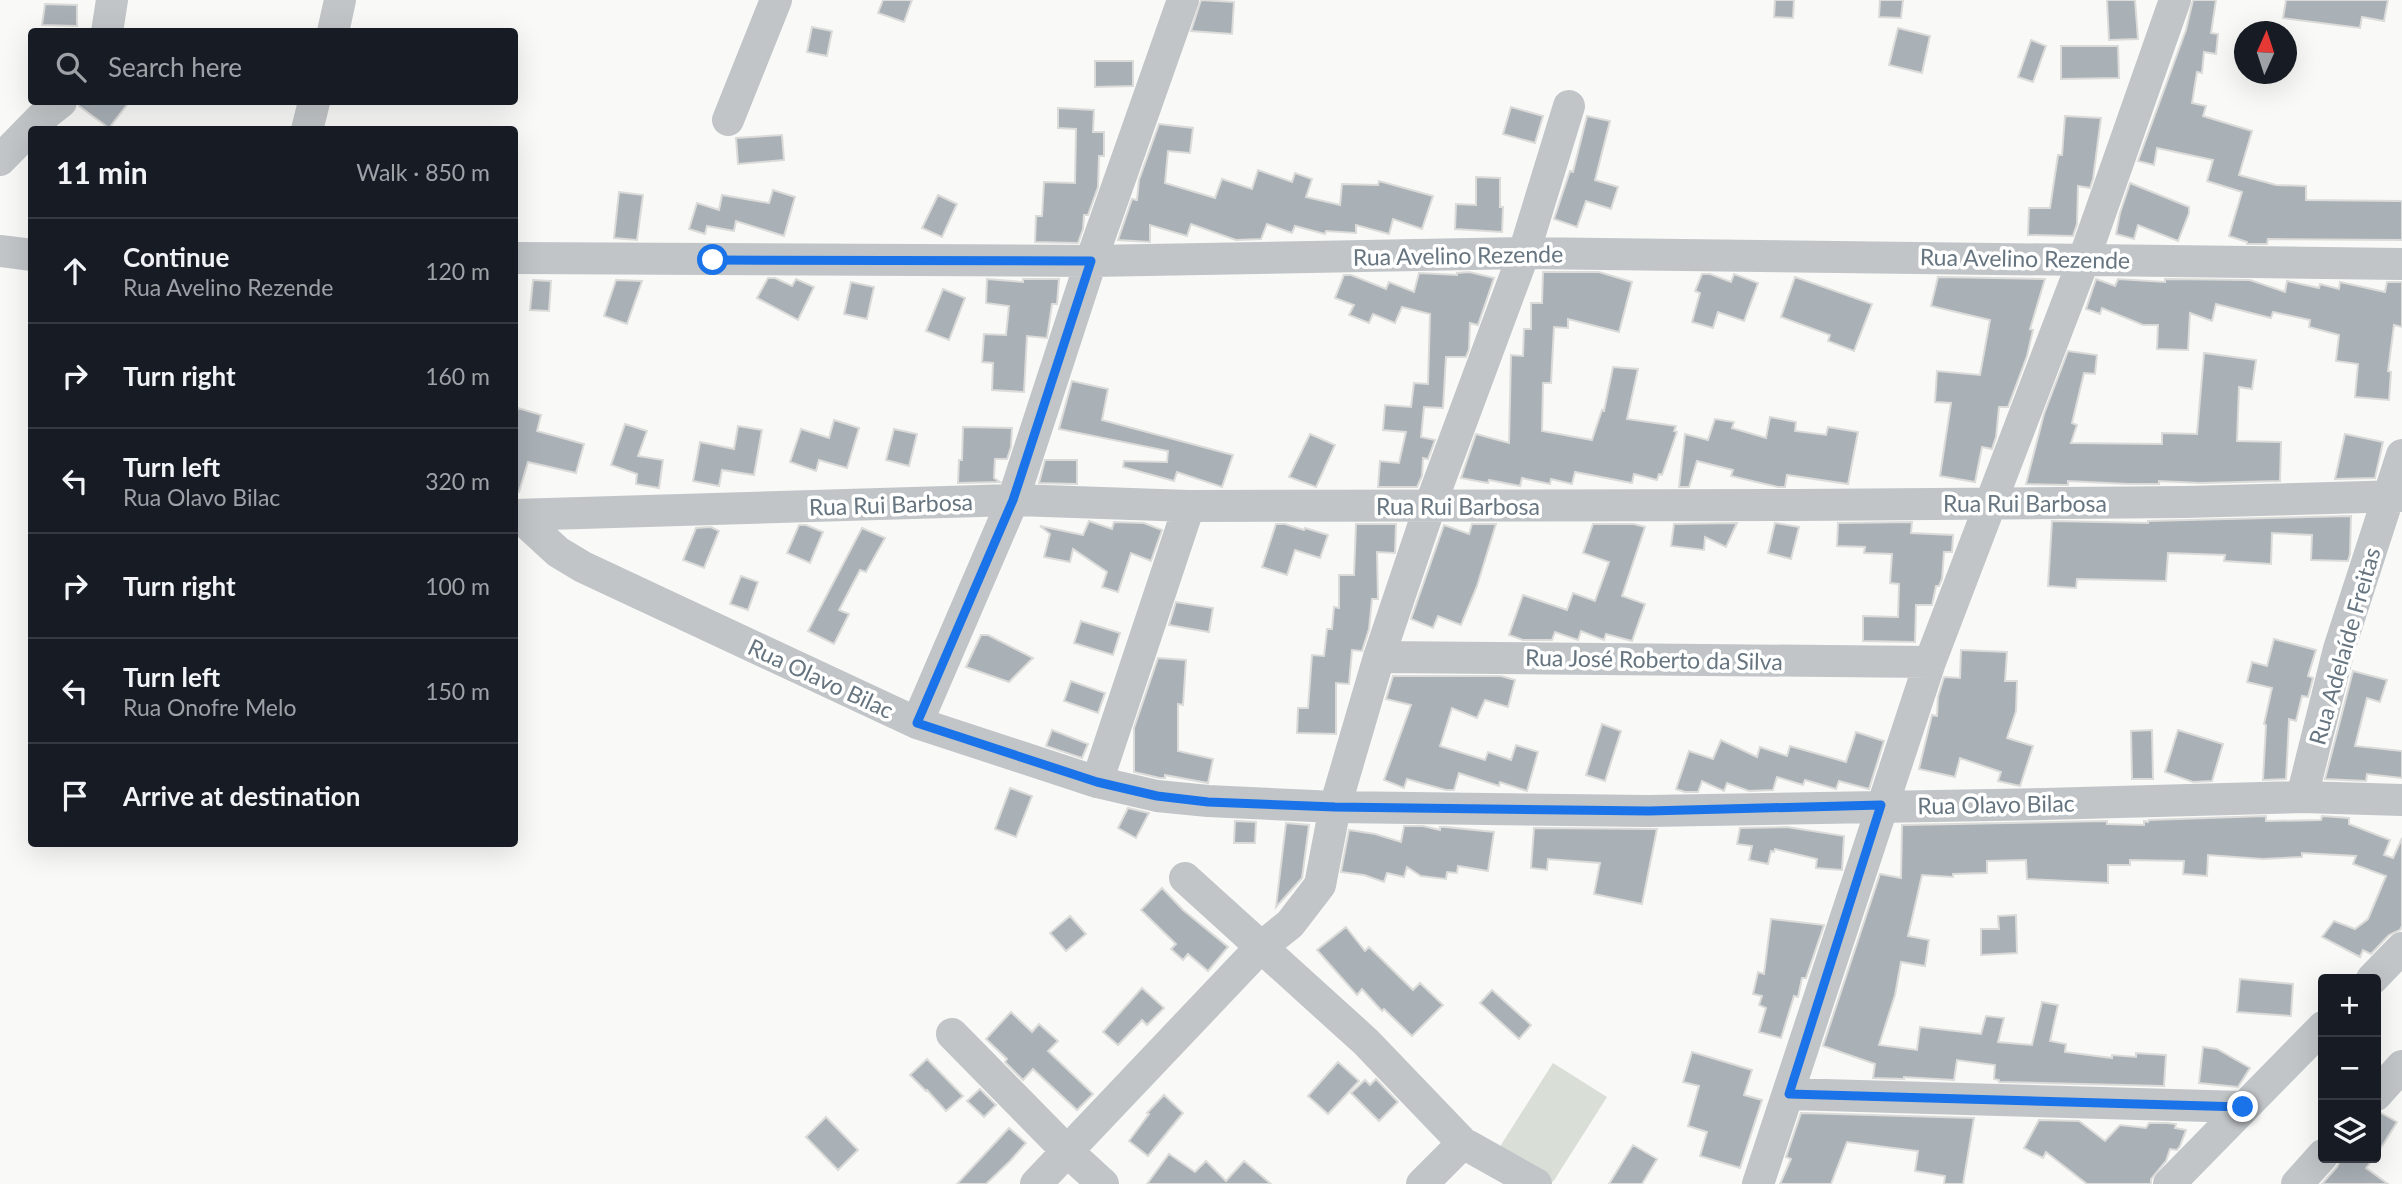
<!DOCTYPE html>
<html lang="en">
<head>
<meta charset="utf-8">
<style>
  :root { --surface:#171b24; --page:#242831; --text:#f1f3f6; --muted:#9ea1a6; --line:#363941 }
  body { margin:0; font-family:Lato,sans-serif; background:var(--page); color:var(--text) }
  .controls { position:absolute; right:21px; bottom:21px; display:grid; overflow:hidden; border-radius:7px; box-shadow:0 7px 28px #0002 }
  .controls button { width:63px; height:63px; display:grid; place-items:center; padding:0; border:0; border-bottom:2px solid var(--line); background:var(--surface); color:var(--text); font:35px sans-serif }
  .compass { position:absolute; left:2234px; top:21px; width:63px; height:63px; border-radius:50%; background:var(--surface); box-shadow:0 7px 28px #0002; rotate:3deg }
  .stop { position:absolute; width:21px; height:21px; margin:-16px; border:5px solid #1a73e8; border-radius:50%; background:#fff }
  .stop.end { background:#1a73e8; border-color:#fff; box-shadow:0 2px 7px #0008 }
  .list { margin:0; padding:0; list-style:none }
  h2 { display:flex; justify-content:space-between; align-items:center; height:91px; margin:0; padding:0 28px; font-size:30px }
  h2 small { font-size:23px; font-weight:400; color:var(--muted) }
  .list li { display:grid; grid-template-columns:46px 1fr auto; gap:21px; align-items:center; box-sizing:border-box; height:105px; padding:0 28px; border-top:2px solid var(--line) }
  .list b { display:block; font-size:26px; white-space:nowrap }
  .list p { margin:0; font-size:23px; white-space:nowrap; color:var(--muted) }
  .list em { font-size:23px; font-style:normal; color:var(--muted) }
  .icon { flex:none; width:38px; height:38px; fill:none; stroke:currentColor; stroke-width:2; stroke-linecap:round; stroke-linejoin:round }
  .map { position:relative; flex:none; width:2402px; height:1184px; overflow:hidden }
  .search { position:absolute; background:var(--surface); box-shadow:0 7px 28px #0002; left:28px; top:28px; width:490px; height:77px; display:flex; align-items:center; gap:18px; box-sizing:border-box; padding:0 24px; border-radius:7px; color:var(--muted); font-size:26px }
  .panel { position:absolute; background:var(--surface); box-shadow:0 7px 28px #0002; left:28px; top:126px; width:490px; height:721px; border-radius:7px }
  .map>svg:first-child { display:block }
</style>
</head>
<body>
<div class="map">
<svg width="2402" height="1184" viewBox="0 0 2402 1184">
  <rect width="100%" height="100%" fill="#f9f9f7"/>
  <!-- green -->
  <path fill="#d9ded7" d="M1553,1063L1607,1097L1553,1182L1499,1148Z"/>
  <!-- building -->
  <path fill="#a9b0b6" stroke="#dbdbd9" stroke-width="2" d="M883,0H912L904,22L878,13Z
    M1201,0L1234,2L1232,34L1191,31Z
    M1775,0H1794L1793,18L1774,17Z
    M1880,0H1903L1901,18L1879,17Z
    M2107,0H2135L2138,39L2109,40Z
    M2193,0H2216L2211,33L2218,34L2216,54L2204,52L2202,73L2197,72L2192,103L2206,106L2203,116L2252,131L2239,175L2276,185L2306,186V200L2402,201V240L2268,239L2267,244H2247V242L2229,236L2242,192L2207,181L2213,160L2157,148L2154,165L2138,161L2186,30Z
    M2286,0H2388L2384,21L2362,17L2360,28L2283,18Z
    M45,4L77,5V26L42,25Z
    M812,27L832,31L827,56L807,52Z
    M1898,28L1930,36L1922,73L1889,65Z
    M2031,40L2046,46L2033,82L2018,77Z
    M2061,46H2118L2119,78L2061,79Z
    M1095,61H1133V86L1095,87Z
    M79,102H129L109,128L79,106Z
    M1511,107L1543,116L1535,143L1503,134Z
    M1058,108L1094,110L1093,132H1104V156H1099L1098,187L1088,215H1084L1083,229L1078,243L1035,242L1036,216H1042L1044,182L1075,183L1076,129L1058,128Z
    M1587,116L1610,121L1595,180L1618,187L1611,209L1586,201L1577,227L1554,219L1570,171L1573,172Z
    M2065,116L2101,118L2093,179L2090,188L2078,186L2077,224L2073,236L2028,235L2029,208H2050L2058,155H2062Z
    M1159,124L1193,128L1190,153L1168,151L1165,183L1215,198L1222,179L1252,189L1258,170L1292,182L1295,173L1312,179L1306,197L1340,205L1342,184L1378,185L1379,181L1433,196L1422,229L1393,219L1389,234L1356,225V233L1326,231L1325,234L1295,226L1292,233L1267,224L1261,239L1236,240L1191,224L1187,236L1150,225V242L1118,240L1132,199L1137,200L1139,180Z
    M782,135L784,160L738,164L736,138Z
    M1476,177L1500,178V207H1503L1502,232L1455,229L1456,204L1476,205Z
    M2130,183L2189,207V213L2178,241L2138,225L2134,239L2116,234L2120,213Z
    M773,190L795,197L784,236L736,221L734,231L707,226L705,234L689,229L697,203L719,210L722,195L769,203Z
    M619,192L643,195L637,240L614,238Z
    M938,195L957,204L942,237L922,228Z
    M1469,272L1494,278L1478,325L1470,323L1469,349L1466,357H1446L1443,408L1424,407L1421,437L1435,440L1428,459L1423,458L1422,476L1417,487H1378L1380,461L1399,463L1406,432L1383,430L1385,405L1411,407L1414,383L1428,384L1430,314L1402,307L1395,323L1373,314L1369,323L1349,315L1354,305L1335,298L1344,275H1351L1386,289L1389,282L1414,292L1419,273L1457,275V273Z
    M1543,272H1599L1632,282L1619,332L1568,319V328L1554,327L1551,383H1543L1542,431L1592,440L1602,410L1604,411L1613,367L1638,369L1627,419L1676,426L1674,431L1677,432L1662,475L1659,474L1657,480L1634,474L1632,483L1575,472L1572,484L1551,479L1550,484L1522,478L1520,486L1489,480L1488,483L1461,478L1476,434L1509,443L1511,355L1523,356L1524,329H1531V303H1542Z
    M1702,274H1710L1731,282L1734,274L1758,283L1744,321L1718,312L1713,328L1692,322L1700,293L1695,291Z
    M1795,277L1872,304L1854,351L1828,341L1830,335L1781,317Z
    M1938,277L2045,279L2030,329L2033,330L2027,356L2008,407H1999L1996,437L1992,449L1982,447L1975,482L1940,476L1951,403L1935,402L1937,371L1980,375L1990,320L1931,306Z
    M768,278H775L792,286L796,279L814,287L798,320L757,298Z
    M987,279L1023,282V279H1059L1057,304H1052L1047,338L1027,336L1024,392L992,390L993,363L982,362L984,334L1006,335L1009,306L986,303Z
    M2096,279L2115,286L2118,279L2165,282V279L2250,280L2285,292L2287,281L2319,288L2320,284L2339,289L2340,282L2385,292L2387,282H2402V327L2394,325L2388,371L2391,372L2389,400L2355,397L2358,364L2336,361L2339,335L2309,327L2310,320L2273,312L2271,318L2216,304L2212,321L2190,313L2188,350L2157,349L2158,325H2143L2102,308L2100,314L2086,309Z
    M533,280L551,281L549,311L530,310Z
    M616,280L642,281L627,324L604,316Z
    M851,282L874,287L867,319L844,314Z
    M943,289L965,298L949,340L926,331Z
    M2068,351L2097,355L2095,374L2084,373L2072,423L2077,425L2071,443L2162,444V433L2197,434L2204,353L2256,360L2252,389L2239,387L2237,441L2281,442L2280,481L2200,483L2159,481V484H2129L2068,481V485L2026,484L2044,414Z
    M1072,381L1108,389L1102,420L1233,455L1222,487L1177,472L1174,481L1123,467L1124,461L1167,462L1168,451L1059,429Z
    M518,408L541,415L537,431L584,444L576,473L528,462L519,492L514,491V422Z
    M1770,417L1796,422L1795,431L1826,435L1828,427L1858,432L1848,484L1787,475L1785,487H1778L1731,476L1733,470L1697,461L1689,487H1679L1685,434L1708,440L1715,419L1734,422L1732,428L1766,438Z
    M834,420L859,428L847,468L819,460L816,471L790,462L801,429L829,438Z
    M625,424L647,431L638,456L663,460L659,488L636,484L637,474L611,465Z
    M738,426L762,430L754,475L722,470L719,486L693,481L700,442L734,449Z
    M963,427L1012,428L1011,447L1007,459H995L994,478L1000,482L958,483L959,460H962Z
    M894,429L917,434L909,466L886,460Z
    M1310,434L1335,445L1316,487L1289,477Z
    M2345,434L2383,442L2375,478L2335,479Z
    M1045,460H1077V484L1039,483Z
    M2351,516L2350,554L2348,561L2311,560L2312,535L2272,533L2271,564L2224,561L2225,555L2168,553L2166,581L2077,579L2076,588L2048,586L2052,521L2148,523V521Z
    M1089,521L1112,529L1114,522L1144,523L1162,530L1151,561L1131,553L1118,592L1102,587L1107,572L1073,549L1070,562L1044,557L1050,534L1040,526L1083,535Z
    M1912,522L1911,533L1953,535L1952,552H1944L1942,579L1939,586H1936L1932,605H1916L1915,642L1863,641V616L1898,617L1899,584L1890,583L1892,554L1864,553L1865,547L1837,546L1838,523Z
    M1737,523L1726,547L1705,537L1704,550L1671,546L1674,524Z
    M1775,523L1799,527L1791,559L1768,553Z
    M1276,524H1285L1304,530L1305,528L1328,535L1320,558L1295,550L1287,575L1262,567Z
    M1356,524H1396L1395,553L1377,552L1378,599H1372L1369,629L1362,651L1352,650L1349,684L1336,683V734L1297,733L1298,708H1308L1312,655L1324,656L1327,629H1332L1334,607L1339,608V575H1354Z
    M1472,524H1496L1477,586L1461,625L1438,616L1433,628L1411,619L1444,525L1469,534Z
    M1593,524H1634L1645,527L1622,596L1645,604L1632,641L1606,634L1604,640L1581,631L1578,640L1555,632L1552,640H1523L1509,635L1523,595L1567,610L1573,593L1595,601L1609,562L1583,553Z
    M799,525H806L823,532L810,563L787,553Z
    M711,527L719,531L704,568L683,560L696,528Z
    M862,528L885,538L866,572L860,570L839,610L849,614L834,644L808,631Z
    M741,576L758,582L748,610L730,604Z
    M1176,602L1213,608L1209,632L1169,625Z
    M1081,621L1120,633L1113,655L1074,643Z
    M981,635H988L1033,658L1009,682L966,667Z
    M2274,639L2316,650L2308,676L2313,678L2308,697L2302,696L2296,721L2289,719L2286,779L2263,780L2266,725L2264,724L2272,688L2247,682L2252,662L2267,666Z
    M1961,650L2007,652L2005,681H2017L2016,711L2007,738L2033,746L2020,786L1998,781L2001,772L1960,758L1955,777L1919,769L1932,715L1937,716L1938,697L1944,677L1960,678Z
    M1158,658L1186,660L1183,705L1178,704V751L1213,759L1208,783L1165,775V778H1160L1134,772V728Z
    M2353,671L2387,680L2380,702L2367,698L2355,746L2402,751V778L2367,774L2366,781L2325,779Z
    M1393,676H1501L1515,680L1508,707L1485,700L1477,718L1452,708L1440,746L1485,760L1488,752L1511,760L1516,745L1538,752L1527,791L1500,782L1499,786L1459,773L1454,790H1446L1407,779L1404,788L1384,780L1411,705L1386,699Z
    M1071,681L1105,693L1098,713L1064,701Z
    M1602,724L1621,731L1605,781L1586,775Z
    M1052,730L1088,744L1082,758L1046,746Z
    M2152,730L2153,779H2132L2131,731Z
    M2178,730L2223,744L2212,781L2193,782L2165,772Z
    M1856,732L1884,741L1869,789L1839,781L1836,789L1805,780L1803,785L1777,777L1773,790L1749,791L1727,783L1724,791L1702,781L1698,792H1685L1676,789L1689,751L1713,759L1721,740L1757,757L1760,747L1787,756L1790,746L1846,762Z
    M1010,788L1032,796L1016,837L995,829Z
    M1128,808L1149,813L1136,838L1118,828Z
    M2266,816V821L2321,820L2322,816L2349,818V824L2390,840L2384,855L2393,858L2402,838V926L2400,930L2389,935L2371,954L2363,950L2360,957L2322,937L2334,921L2355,929L2368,919L2386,876L2353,864L2356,856L2302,853V857L2263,859L2208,855L2207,876L2183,874L2184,861L2130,860V865H2108V883L2027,879L2026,860L1987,861V873L1953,874V877L1922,875L1908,936L1929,940L1925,966L1901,962L1895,995L1879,1045L1917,1050L1920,1027L1981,1034L1986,1016L2004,1018L1998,1042L2032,1045L2042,1002L2058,1005L2050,1041L2066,1044L2065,1052L2112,1058V1055L2136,1057V1053L2166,1055L2164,1086L1999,1082V1080L1994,1079L1995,1065L1957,1060L1954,1080L1904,1077V1079L1873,1078L1875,1064L1823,1046L1880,874L1901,878L1902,825L2107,821V824L2144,825V821L2148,822L2149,820Z
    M1235,821L1256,822L1255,843H1234Z
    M1286,823L1309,825L1302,878L1276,907Z
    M1404,826H1423L1440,830V827H1445L1494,832L1488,871L1458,866L1457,873L1447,872L1446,879L1421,876L1407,867L1404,877L1387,873L1384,882L1364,875L1341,872L1349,830L1375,834L1401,842Z
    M1787,827L1844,836L1842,870L1816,868L1817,859L1775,849L1774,852L1771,851L1768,864L1749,860L1752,846L1737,844L1740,828Z
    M1534,828L1657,829L1642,904L1594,894L1600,863L1548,859L1547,870L1531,868Z
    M1162,888L1183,910L1228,947L1208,971L1188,954L1183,960L1171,949L1176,944L1141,910Z
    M2016,915L2017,953L1981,955V929H1999L1998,916Z
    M1070,916L1086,934L1066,951L1050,933Z
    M1771,919L1824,925L1806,978H1802L1798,997L1794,996L1781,1038L1759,1032L1766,1008L1759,1005L1762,996L1753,994L1758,972L1764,974Z
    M1346,927L1365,951L1369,947L1413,990L1420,983L1443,1005L1412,1036L1384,1009L1382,1011L1362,989L1357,995L1317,950Z
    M2240,979L2293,984L2291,1016L2237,1012Z
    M1142,988L1164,1008L1147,1025L1142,1020L1118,1045L1103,1032Z
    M1492,990L1531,1025L1519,1039L1480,1003Z
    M1011,1012L1032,1032L1039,1024L1058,1041L1048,1051L1093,1094L1077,1110L1033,1069L1023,1080L1005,1062L1007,1059L986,1039Z
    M2203,1047L2217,1049L2250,1068L2238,1087L2199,1083Z
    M1692,1052L1752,1070L1744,1095L1762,1100L1740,1168L1700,1156L1707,1132L1688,1126L1699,1086L1683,1082Z
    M927,1059L963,1096L946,1111L927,1090L926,1091L910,1075Z
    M1338,1062L1359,1081L1328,1114L1308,1096Z
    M1376,1079L1398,1102L1379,1121L1351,1093L1365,1080L1370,1085Z
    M980,1089L996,1105L984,1117L967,1101Z
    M1164,1095L1183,1113L1148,1156L1129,1141L1149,1114L1147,1113Z
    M1801,1113L1974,1118L1963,1184H1944L1945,1176L1915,1171L1918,1151L1847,1142L1831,1184H1780L1791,1159L1786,1157Z
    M2376,1113H2381L2397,1122L2376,1156Z
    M826,1117L858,1150L838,1170L806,1137Z
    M2039,1120L2079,1121L2105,1141L2120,1125L2146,1128L2149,1123H2167L2176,1124L2175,1128L2186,1130L2180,1146L2177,1150L2170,1149L2166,1161L2151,1179V1184H2087L2046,1152L2043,1158L2024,1148Z
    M1009,1128L1026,1143L1010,1161L986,1184H957Z
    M1633,1145L1657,1159L1642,1184H1609Z
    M1169,1154L1195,1172L1206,1161L1226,1181L1244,1161L1271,1184H1147Z
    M2341,1158H2374L2366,1168L2388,1184H2322L2337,1167Z"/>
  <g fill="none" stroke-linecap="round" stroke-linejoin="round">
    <!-- minor -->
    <path stroke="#c1c5c8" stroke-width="32" d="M107,32L112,0
      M333,32L340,0
      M728,120L776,0
      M307,130L314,102
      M0,160L42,117L61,102
      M0,251L32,255
      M514,258L1091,261L1524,253L2402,264
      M514,515L1013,500L1189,506L1797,505L2185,502L2402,496
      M520,517L558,552L583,567L917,723L1097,782L1157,796L1208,801L1335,807L1649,811L2044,804L2302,797L2402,800
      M1379,657L1930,662
      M917,723L1013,500L1091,261L1183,0
      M1097,782L1189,506
      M2302,797L2339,649L2402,455
      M1185,878L1366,1042L1463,1143L1536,1184
      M2372,979L2402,948
      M952,1034L1067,1151L1103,1184
      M1789,1094L2243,1107
      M2376,1095L2402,1066
      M1036,1184L1260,948L1290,924L1320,885L1335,807L1379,657L1430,506L1524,253L1569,106
      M1422,1184L1463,1143
      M1758,1184L1930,662L2084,259L2175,0
      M2169,1184L2323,1027
      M2297,1184L2323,1155"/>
  </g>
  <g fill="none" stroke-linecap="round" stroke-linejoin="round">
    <!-- route -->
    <path stroke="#1a73e8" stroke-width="9" d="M713,260L1091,261L1013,500L917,723L1097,782L1157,796L1208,802L1335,807L1649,811L1881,805L1789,1094L2243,1107"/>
  </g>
  <g text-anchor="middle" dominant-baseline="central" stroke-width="7" stroke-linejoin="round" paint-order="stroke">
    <!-- street labels -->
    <g font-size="23" fill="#667580" stroke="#fff">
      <text transform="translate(1458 255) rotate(-1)">Rua Avelino Rezende</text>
      <text transform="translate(2025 258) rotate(1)">Rua Avelino Rezende</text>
      <text x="2025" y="503">Rua Rui Barbosa</text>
      <text transform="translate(891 504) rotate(-2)">Rua Rui Barbosa</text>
      <text x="1458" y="506">Rua Rui Barbosa</text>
      <text transform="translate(2344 646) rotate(-74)">Rua Adelaíde Freitas</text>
      <text transform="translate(1654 659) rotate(1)">Rua José Roberto da Silva</text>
      <text transform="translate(821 678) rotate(25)">Rua Olavo Bilac</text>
      <text transform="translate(1996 804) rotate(-1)">Rua Olavo Bilac</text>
    </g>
  </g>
</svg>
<div class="controls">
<button>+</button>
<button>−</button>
<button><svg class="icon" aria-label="layers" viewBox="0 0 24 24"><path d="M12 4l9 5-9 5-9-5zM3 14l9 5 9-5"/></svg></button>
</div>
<svg class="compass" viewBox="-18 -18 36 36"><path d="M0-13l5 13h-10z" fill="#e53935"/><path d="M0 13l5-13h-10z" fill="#9ea1a6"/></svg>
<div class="stop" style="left:713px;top:260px"></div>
<div class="stop end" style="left:2243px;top:1107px"></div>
<div class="search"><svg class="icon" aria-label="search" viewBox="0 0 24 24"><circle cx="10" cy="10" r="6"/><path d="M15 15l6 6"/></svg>Search here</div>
<section class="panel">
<h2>11 min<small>Walk · 850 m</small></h2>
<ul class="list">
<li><svg class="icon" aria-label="ahead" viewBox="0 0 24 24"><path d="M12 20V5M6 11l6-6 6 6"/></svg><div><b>Continue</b><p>Rua Avelino Rezende</p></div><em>120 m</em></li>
<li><svg class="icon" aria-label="right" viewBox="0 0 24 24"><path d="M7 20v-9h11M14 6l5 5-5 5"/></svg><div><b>Turn right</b></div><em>160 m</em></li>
<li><svg class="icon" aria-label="left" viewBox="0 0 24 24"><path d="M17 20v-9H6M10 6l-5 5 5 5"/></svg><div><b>Turn left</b><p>Rua Olavo Bilac</p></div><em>320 m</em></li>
<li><svg class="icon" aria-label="right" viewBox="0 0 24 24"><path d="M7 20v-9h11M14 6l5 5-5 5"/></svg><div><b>Turn right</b></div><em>100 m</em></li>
<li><svg class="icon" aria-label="left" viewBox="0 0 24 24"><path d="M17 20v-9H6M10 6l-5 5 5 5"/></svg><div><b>Turn left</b><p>Rua Onofre Melo</p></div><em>150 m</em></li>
<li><svg class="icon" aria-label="arrive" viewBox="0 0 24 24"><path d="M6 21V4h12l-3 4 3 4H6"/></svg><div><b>Arrive at destination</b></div></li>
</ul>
</section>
</div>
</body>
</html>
